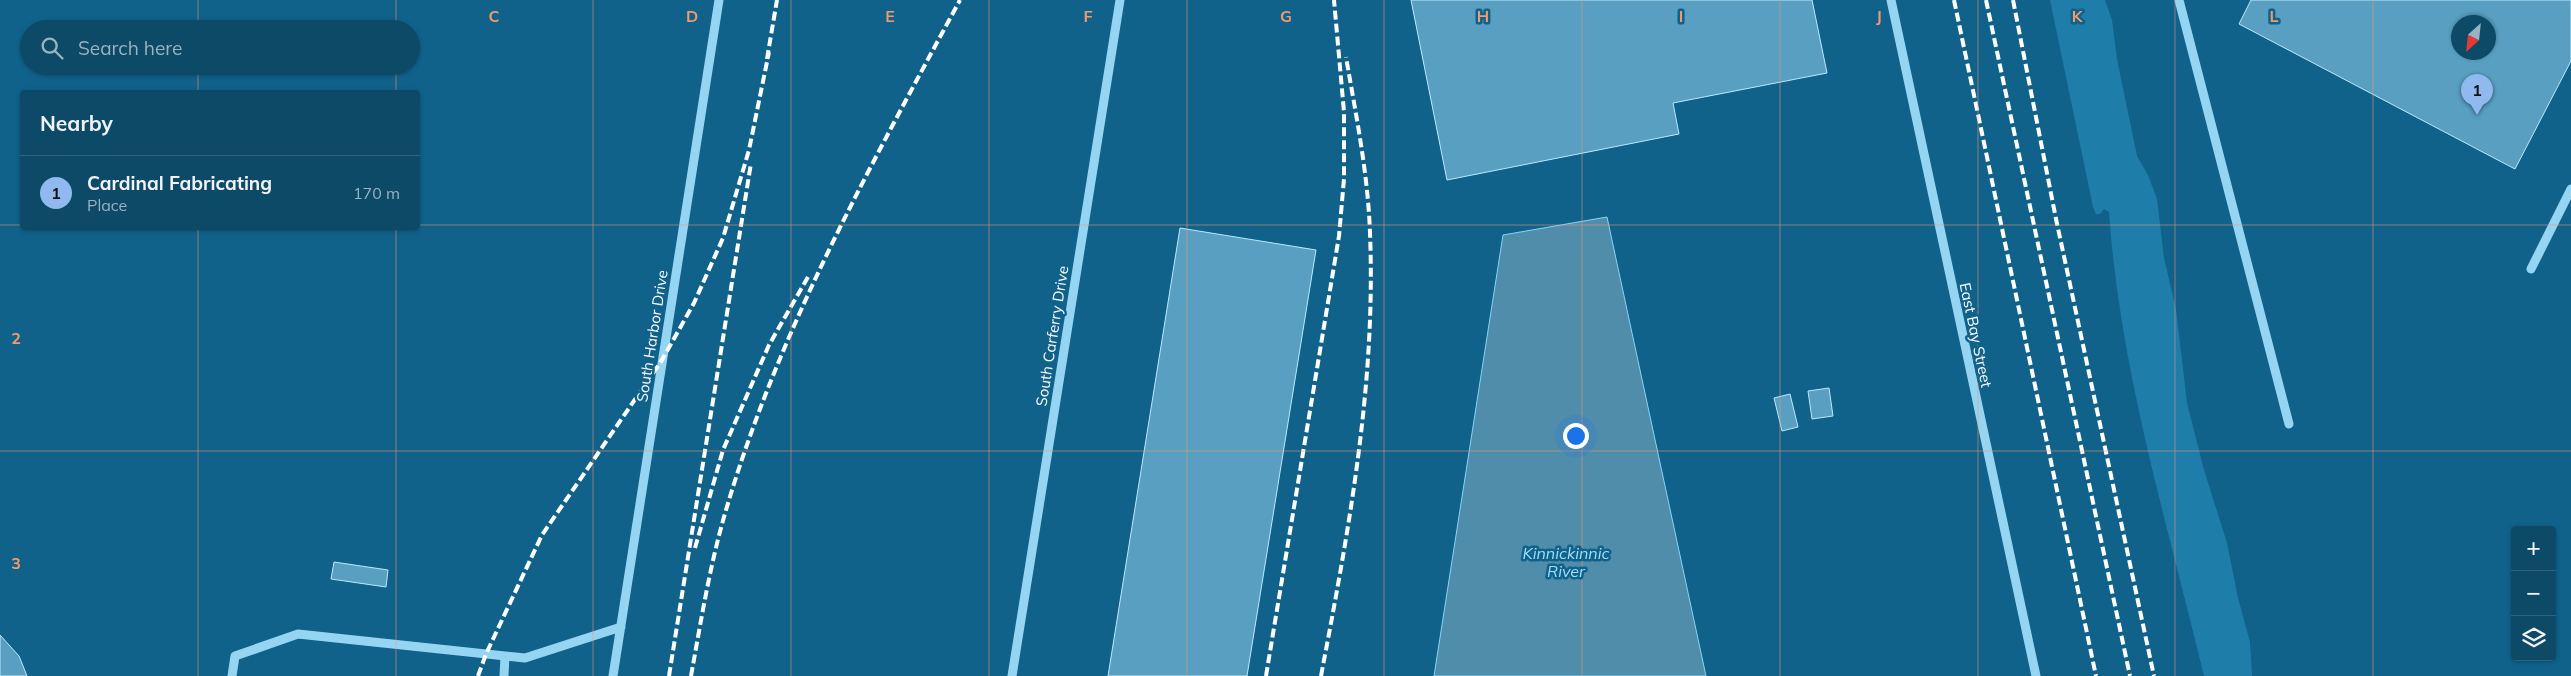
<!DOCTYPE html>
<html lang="en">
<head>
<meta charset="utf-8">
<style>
  :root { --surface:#0c4a68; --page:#15516e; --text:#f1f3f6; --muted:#9ab3c0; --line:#2c627c; --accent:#90b9f0 }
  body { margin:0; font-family:Mulish,sans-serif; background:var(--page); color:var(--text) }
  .controls { position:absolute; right:15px; bottom:15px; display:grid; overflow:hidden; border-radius:5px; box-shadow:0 1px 4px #0004 }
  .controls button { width:45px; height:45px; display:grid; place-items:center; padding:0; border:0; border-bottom:1px solid var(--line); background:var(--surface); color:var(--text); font:25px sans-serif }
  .compass { position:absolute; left:2451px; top:15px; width:45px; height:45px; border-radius:50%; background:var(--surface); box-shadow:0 1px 4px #0004; rotate:207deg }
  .you { position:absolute; left:1575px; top:435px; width:18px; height:18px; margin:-12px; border:4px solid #fff; border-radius:50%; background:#1a73e8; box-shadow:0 0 0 8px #1a73e833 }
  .badge { display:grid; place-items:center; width:32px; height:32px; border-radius:50%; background:var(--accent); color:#111; font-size:16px; font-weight:700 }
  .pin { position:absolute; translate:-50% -41px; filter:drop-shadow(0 1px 2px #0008) }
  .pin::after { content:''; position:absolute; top:26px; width:18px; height:15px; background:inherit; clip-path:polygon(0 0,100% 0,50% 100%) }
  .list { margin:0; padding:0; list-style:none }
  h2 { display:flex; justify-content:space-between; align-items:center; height:65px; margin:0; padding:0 20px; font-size:21px }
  h2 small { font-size:16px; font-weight:400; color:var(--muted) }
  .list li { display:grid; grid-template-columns:32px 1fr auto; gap:15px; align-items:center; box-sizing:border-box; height:75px; padding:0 20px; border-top:1px solid var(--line) }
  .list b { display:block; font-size:19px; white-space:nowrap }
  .list p { margin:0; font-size:16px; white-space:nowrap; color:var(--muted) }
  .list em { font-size:16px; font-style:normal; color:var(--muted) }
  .icon { flex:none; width:28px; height:28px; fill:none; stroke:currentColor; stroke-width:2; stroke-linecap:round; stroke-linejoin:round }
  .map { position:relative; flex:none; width:2571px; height:676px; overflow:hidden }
  .search { position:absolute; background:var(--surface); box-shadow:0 1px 4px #0004; left:20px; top:20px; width:400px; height:55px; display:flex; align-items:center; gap:12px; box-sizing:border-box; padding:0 18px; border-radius:28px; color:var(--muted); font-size:19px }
  .panel { position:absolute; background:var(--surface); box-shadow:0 1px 4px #0004; left:20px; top:90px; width:400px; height:140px; border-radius:5px }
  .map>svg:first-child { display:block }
</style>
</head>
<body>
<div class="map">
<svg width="2571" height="676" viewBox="0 0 2571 676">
  <rect width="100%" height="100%" fill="#10628b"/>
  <!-- green -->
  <path fill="#1e7da9" d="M2050,0H2105L2112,20L2117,59L2137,156L2148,175L2157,199L2164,258L2176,309L2187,403L2204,470L2227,543L2238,598L2250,642L2252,676H2204C2167,522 2120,371 2109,212L2104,209L2100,214H2096L2093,207Z"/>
  <!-- water -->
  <path fill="#508dab" stroke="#88d4f6" d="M1607,217L1706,676H1434L1503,235Z"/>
  <!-- building -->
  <path fill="#589fc1" stroke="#bde9fd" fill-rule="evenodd" d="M1411,0H1812L1827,73L1673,103L1679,134L1447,180Z
    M2251,0H2571V61L2515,169L2239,24ZM2458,22H2488V52H2458Z
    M1180,228L1316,250L1247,676H1108Z
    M1829,388L1833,416L1812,419L1808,391Z
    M1790,394L1798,427L1782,431L1774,398Z
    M334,562L388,570L386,587L331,579Z
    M0,635L19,656L27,676H0Z"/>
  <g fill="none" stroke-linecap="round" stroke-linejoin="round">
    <!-- minor -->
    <path stroke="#96d5f2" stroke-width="9" d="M1891,0L2036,676
      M2179,0L2289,424
      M2531,269L2571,189
      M232,676L235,656L298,634L525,658L621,627
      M504,676L505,656
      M613,676L719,0
      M1012,676L1120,0"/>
    <!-- rail -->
    <path stroke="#fff" stroke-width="4" stroke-dasharray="9 4" stroke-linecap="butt" d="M1954,0L2096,676
      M1986,0L2130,676
      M2013,0L2056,219L2154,676
      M767,59L777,0
      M695,548L723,450L769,345L808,277
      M478,676L486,654L542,535L662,360L694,303L723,238L749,150L769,52
      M669,676L751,163
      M691,676C701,621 710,564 726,510C779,329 871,165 960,0
      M1266,676L1339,236L1344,179V112L1334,0
      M1321,676C1349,529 1376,383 1370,233C1368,174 1356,115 1346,57"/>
  </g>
  <!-- grid -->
  <path fill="none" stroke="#f19b6d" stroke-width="1" stroke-opacity="0.55" d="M198,0V29M396,0V29M593,0V676M791,0V676M989,0V676M1187,0V676M1384,0V676M1582,0V676M1780,0V676M1978,0V676M2175,0V676M2373,0V676M198,66V92M396,66V92M0,225H22M418,225H2571M198,228V676M396,228V676M0,451H2571"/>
  <g text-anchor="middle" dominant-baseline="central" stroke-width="5" stroke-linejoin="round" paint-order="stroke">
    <!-- street labels -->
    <g font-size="15" fill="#fff" stroke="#10628b">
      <text transform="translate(1976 335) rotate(78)">East Bay Street</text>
      <text transform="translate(652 336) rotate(-81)">South Harbor Drive</text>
      <text transform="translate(1052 336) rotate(-81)">South Carferry Drive</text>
    </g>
    <!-- water labels -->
    <g font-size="16" font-style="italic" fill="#a2def9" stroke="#10628b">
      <text x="1566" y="553">Kinnickinnic<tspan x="1566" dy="18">River</tspan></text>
    </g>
  </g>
  <g font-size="16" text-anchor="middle" font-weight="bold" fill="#f19b6d" stroke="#10628b" stroke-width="5" stroke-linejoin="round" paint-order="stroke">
    <text x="494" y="22">C</text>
    <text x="692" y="22">D</text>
    <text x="890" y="22">E</text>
    <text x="1088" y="22">F</text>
    <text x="1286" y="22">G</text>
    <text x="1483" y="22">H</text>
    <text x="1681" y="22">I</text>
    <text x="1879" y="22">J</text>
    <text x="2077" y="22">K</text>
    <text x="2274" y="22">L</text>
    <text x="16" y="344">2</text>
    <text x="16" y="569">3</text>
  </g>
</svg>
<div class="controls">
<button>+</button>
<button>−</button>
<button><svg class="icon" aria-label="layers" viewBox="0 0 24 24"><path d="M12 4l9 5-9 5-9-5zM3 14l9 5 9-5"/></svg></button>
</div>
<svg class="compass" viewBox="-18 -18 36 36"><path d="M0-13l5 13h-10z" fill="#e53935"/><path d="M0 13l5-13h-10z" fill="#9ab3c0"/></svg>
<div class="you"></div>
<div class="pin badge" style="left:2477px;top:115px">1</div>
<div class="search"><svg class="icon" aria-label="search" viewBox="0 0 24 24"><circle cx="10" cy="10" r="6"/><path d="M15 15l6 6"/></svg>Search here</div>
<section class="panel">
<h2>Nearby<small></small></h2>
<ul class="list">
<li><span class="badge">1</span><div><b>Cardinal Fabricating</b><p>Place</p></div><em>170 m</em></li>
</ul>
</section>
</div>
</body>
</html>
